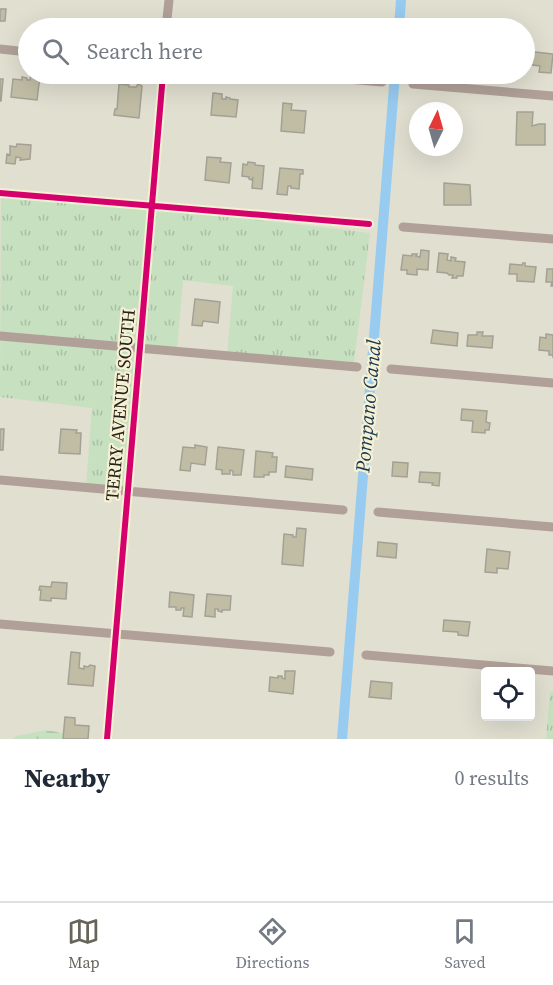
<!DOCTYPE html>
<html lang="en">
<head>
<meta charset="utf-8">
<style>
  :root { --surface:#fff; --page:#f6f6f7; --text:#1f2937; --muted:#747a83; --line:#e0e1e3; --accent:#67655a }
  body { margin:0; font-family:"Source Serif 4",serif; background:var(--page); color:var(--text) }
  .controls { position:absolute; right:18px; bottom:18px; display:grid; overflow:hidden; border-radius:6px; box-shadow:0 6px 24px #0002 }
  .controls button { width:54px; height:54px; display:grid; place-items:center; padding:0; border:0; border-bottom:2px solid var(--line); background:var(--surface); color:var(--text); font:30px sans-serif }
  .compass { position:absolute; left:409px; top:102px; width:54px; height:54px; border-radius:50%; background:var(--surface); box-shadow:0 6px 24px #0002; rotate:5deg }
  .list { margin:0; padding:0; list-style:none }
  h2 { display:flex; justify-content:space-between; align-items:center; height:78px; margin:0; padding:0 24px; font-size:26px }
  h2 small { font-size:20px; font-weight:400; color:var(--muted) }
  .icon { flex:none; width:33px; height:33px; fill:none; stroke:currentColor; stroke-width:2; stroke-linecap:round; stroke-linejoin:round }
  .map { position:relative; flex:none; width:553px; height:739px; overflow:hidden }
  .search { position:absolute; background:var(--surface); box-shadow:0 6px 24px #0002; left:18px; right:18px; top:18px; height:66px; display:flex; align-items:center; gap:15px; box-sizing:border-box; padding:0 21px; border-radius:33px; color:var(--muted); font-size:22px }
  .sheet { height:162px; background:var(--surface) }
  nav { display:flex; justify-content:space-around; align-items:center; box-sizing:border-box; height:84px; border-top:2px solid var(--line); background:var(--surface); font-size:16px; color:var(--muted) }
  nav a { display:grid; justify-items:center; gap:3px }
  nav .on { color:var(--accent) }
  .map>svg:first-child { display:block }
</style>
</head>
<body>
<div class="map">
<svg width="553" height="739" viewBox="0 0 553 739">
  <defs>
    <pattern id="grass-tufts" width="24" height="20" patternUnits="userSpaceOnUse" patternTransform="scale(1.5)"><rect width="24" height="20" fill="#c6e0c0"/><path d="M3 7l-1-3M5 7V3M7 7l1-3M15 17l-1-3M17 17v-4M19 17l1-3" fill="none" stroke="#aac0a4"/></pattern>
    <pattern id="wetland-marsh" width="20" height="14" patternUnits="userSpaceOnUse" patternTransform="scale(1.5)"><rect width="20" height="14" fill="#c6e0c0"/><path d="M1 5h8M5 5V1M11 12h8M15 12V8" fill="none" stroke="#aac0a4"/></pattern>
  </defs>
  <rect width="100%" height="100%" fill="#e1dfd0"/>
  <!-- grass -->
  <path fill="url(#grass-tufts)" d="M1,189L370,233L353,371L227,357L233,286L183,280L177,349L140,346L127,494L86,487L92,408L0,397Z
    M550,692H553V739H546Z"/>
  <!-- wetland -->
  <path fill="url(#wetland-marsh)" d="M46,730L62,733L74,739H13L16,736Z"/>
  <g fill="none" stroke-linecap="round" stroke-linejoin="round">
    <!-- canal -->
    <path stroke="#98cbf0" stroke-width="10" d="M399,28L401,0
      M342,739L395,74"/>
  </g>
  <!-- building -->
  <path fill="#c1bda5" stroke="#a3a195" stroke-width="1.5" d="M0,9H6L5,21H0Z
    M217,20L244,22L243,28H216Z
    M526,51L553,54L551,73L539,72L540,66L525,64Z
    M31,75L40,76L37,100L11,97L13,79L22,80V77L27,78V80H30Z
    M0,79H3L1,101H0Z
    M119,84L129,85V87H136L138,84L142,86L139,118L114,115L115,109H117Z
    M213,93L222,94V99H226V97L230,98V99L238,100L236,117L211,115Z
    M283,103L292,104L291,110L306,111L304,133L281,131Z
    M517,112H533L532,126L539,124H545V145H516Z
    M17,144L31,145L30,159L20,160L21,158L16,157L15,164L6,163L7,154L10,155V146L16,147Z
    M207,157L221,158L220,162L231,163L229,183L205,180Z
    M248,162L255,163V165L264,166L262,189L252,188L253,177L252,180L249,179V177L242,176L243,164L247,165Z
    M280,168L303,170V174H300L299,189L291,188V186H288L287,195L277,194Z
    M444,183L470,185L471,205H444Z
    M421,250L429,251L428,270L417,269V275L407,274V270H401L403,255L412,256V254H417L416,256L420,257Z
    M439,253L448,254L447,260L451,261V257L456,258L455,261L465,262L463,276H457V278H452L453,275H449L447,273L437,272Z
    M523,263H525V266L536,267L534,282L517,281V274H509L510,264L522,265Z
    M547,269H553V286H551L552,282H546Z
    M195,299L220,302L218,323L203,321L202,326L192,325Z
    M433,330L458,333L457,346L431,343Z
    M477,332H483L482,336H493L492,348L467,346L468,335H477Z
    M546,334L553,335V358V355H549V351L539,350L540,337L546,338Z
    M462,409L487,411L486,422L490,423L489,430H485V433L472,432L473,421L461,420Z
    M0,429H4L3,450H0Z
    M61,429L77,430L76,433H81L80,454L59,453Z
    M195,445L207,447L205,465L191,463L190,471L180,470L183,447L195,448Z
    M218,447L244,450L241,475H233V471L230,470V474H222V470L216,469Z
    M256,451L273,453L272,457H277L276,472H269V475H264V477H254Z
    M393,462L408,463L407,477L392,476Z
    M286,466L313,469L312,480L285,477Z
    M420,472L440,473L439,486L432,485L433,483L419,482Z
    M297,528L306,529L303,566L282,564L284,534L293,535V537H296Z
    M378,542L397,544L396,558L377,556Z
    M487,549L510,552L508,569L497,568V573L485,572Z
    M52,582L67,583L66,599L51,598V601L40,600L41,590H39L40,586L51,587Z
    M170,592L194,595L192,617L183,616L184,608H181V610H176V607H169Z
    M207,594L231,596L230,610H222V612L218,611V609H215V617L205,616Z
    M444,620L470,622L468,636L458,635V632L443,631Z
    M71,652L80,653L79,668L84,669V666L88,667L90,665L95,666L93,686L68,684Z
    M285,671H295L293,694L269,691L270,677L278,678V676H282V678L285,679Z
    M371,681L392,683L391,699L369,697Z
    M65,717L75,718V725L89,726L88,739H63Z"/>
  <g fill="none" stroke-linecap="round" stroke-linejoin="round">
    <!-- minor -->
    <path stroke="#b0a098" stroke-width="9" d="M166,28L169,0
      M0,49L28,52
      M289,74L382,82
      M413,84L553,96
      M0,193L369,224
      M403,227L553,239
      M0,336L357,367
      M391,369L553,383
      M0,480L343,510
      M378,512L553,527
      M0,624L330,652
      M366,655L553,671
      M107,739L163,74"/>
    <defs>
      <path id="cycleway" d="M0,193L369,224
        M107,739L163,74"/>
    </defs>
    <!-- cycleway casing -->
    <use href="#cycleway" stroke="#f6f1d5" stroke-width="10"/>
    <!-- cycleway -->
    <use href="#cycleway" stroke="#d6006c" stroke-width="6"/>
  </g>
  <g text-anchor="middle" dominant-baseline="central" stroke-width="4.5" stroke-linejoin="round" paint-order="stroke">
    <!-- street labels -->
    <g font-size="18" fill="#26241a" stroke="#f6f1d5">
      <text transform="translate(120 405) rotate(-85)">TERRY AVENUE SOUTH</text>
    </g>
    <!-- water labels -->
    <g font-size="20" font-style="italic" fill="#18374f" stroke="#f6f1d5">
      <text transform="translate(368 406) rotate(-85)">Pompano Canal</text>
    </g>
  </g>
</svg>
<div class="controls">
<button><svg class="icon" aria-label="locate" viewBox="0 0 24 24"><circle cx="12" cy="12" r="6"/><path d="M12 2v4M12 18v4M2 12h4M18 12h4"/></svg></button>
</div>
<svg class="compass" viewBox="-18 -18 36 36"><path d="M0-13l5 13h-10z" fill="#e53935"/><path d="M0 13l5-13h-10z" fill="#747a83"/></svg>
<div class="search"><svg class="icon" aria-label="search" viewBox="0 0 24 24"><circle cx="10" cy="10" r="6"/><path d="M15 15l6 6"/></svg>Search here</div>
</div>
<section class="sheet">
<h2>Nearby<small>0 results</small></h2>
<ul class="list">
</ul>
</section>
<nav>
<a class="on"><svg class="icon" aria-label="map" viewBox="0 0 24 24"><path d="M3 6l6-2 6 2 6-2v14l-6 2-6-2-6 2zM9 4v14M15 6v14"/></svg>Map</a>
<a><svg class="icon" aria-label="directions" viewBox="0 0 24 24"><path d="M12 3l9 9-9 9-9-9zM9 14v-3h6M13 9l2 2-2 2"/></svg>Directions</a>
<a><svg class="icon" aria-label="saved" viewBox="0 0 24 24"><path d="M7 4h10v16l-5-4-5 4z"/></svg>Saved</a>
</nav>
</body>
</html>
